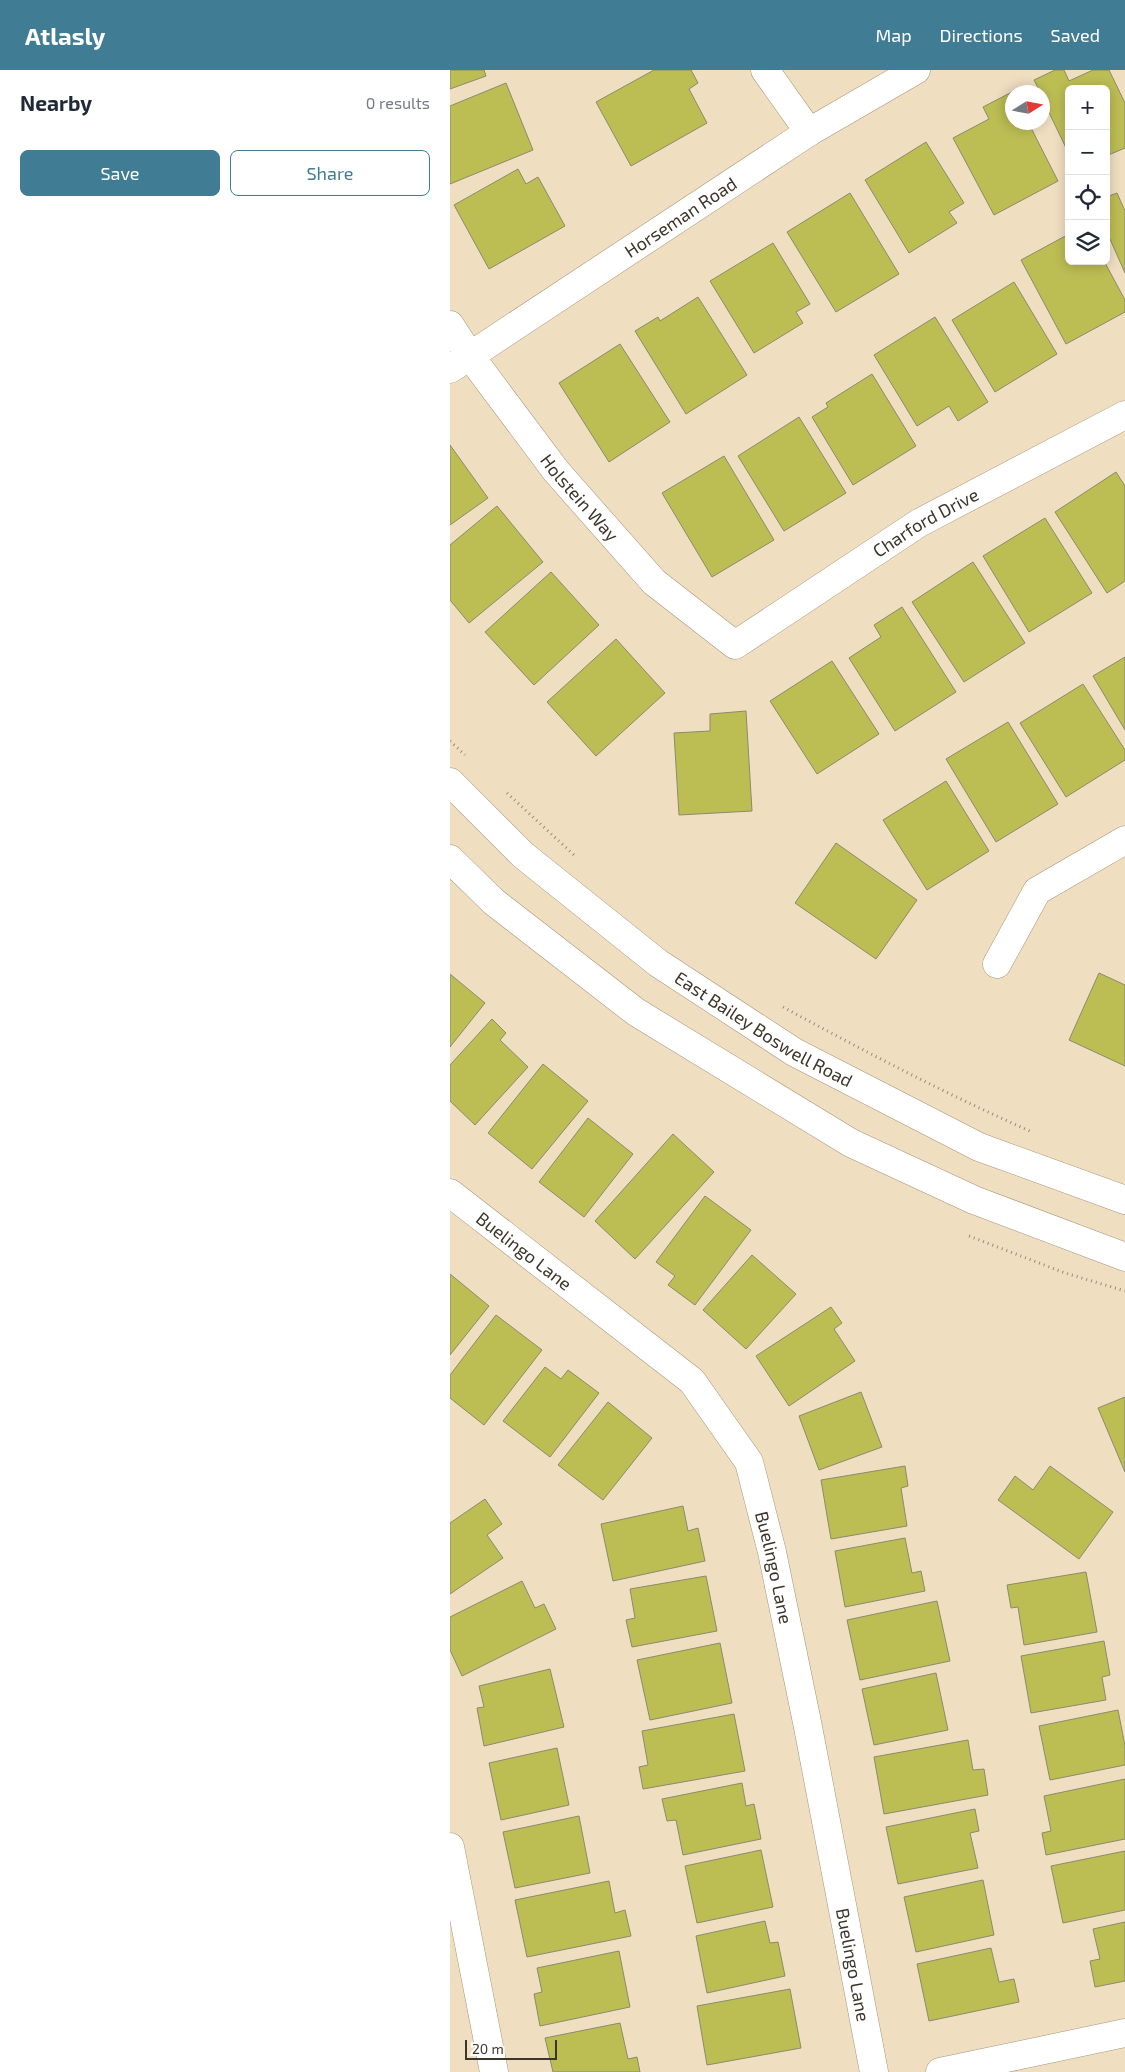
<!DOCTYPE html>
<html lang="en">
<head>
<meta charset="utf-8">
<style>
  :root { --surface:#fff; --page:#f2f2f3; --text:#1f2937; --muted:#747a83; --line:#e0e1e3; --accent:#407d94 }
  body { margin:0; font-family:"Exo 2",sans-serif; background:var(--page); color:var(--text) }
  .controls { position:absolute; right:15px; top:15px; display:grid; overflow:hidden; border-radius:8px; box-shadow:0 2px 12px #0003 }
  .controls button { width:45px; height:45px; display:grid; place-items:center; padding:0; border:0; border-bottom:1px solid var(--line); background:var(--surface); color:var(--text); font:25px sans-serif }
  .compass { position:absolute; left:555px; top:15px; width:45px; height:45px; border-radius:50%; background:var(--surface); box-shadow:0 2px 12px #0003; rotate:79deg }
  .scale { position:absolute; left:15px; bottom:12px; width:92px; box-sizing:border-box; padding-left:5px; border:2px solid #3c352a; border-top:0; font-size:14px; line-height:18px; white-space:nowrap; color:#3c352a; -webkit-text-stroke:4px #fff; paint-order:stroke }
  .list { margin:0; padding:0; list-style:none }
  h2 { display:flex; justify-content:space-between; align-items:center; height:65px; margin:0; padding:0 20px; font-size:21px }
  h2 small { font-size:16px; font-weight:400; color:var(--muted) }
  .actions { display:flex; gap:10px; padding:15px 20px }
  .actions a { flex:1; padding:11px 0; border:1px solid var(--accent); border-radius:8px; text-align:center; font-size:18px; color:var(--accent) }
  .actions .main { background:var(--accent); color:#fff }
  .icon { flex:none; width:28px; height:28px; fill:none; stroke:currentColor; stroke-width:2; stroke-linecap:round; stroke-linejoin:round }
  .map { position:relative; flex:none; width:675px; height:2002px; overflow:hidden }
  header { display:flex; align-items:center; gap:30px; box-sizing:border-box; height:70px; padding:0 25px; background:var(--accent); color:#fff }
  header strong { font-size:24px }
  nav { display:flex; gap:28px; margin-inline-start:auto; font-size:18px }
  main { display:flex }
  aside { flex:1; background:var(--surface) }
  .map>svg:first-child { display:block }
</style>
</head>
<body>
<header>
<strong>Atlasly</strong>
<nav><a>Map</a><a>Directions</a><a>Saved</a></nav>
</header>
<main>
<aside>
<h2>Nearby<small>0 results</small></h2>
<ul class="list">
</ul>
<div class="actions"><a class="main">Save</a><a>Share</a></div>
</aside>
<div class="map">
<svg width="675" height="2002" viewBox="0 0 675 2002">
  <rect width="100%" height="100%" fill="#f0dec1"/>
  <!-- building -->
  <path fill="#bcbd53" stroke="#8a8b6d" d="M0,0H34L36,6L0,19Z
    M204,0H241L248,13L239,19L257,53L181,96L146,32Z
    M605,0H614L619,11L643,0H659L675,33V78L656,86V19H619V84L592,28V22H590L584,10Z
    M56,13L83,80L0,114V36Z
    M562,22V52H578L608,111L544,145L503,68L539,49L533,37Z
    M476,72L514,133L499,142L507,153L459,183L415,110Z
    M68,99L76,114L88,107L115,156L39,199L4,135Z
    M400,123L449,204L386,242L337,162Z
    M667,123L675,141V203L656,160V127Z
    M619,164V191H654L675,230V242L616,274L571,190Z
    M323,173L360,234L346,242L353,253L304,283L260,211Z
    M564,212L607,284L545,322L502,250Z
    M248,227L297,305L236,344L185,261L208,247L210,251Z
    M485,247L538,332L508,351L499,336L467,356L424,285Z
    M170,274L220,352L159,392L109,313Z
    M422,304L466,376L403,415L362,347L378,337L376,333Z
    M349,347L396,423L334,461L288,386Z
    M0,375L38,428L0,455Z
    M274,386L324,470L262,507L212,423Z
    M666,402L675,416V511L657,523L605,442Z
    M47,436L93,492L19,553L0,530V475Z
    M595,448L642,523L579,562L533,486Z
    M523,492L575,573L514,612L462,532Z
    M101,502L149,555L84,615L35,562Z
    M452,537L506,622L445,661L399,588L431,567L424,555Z
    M166,569L215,623L146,686L97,632Z
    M675,587V660L643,606Z
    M382,591L429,664L367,704L320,631Z
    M633,614L675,680V690L616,727L570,653Z
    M296,641L302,741L229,745L224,663L260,661V644Z
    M558,652L608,734L546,772L496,689Z
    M496,711L539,781L477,820L433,750Z
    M386,773L467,830L426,889L345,833Z
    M649,903L675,915V996L619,970Z
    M0,904L35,933L0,977Z
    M42,949L56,963L50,970L78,997L25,1055L0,1031V995Z
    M93,994L138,1031L82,1099L38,1063Z
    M138,1048L183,1084L134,1147L89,1112Z
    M223,1064L264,1102L185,1189L145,1151Z
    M255,1126L301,1160L245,1235L218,1215L225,1206L206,1192Z
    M302,1185L346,1224L296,1279L253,1240Z
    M0,1204L39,1236L0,1285Z
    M381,1237L392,1253L384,1259L405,1291L339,1336L306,1286Z
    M46,1245L92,1280L34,1355L0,1328V1305Z
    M95,1297L111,1309L118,1300L149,1323L100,1387L53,1351Z
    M411,1322L432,1377L369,1400L349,1346Z
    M675,1327V1402L648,1338Z
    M158,1332L202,1368L153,1430L108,1395Z
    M455,1396L458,1416L451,1418L457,1456L381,1469L371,1410Z
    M600,1396L663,1442L629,1489L548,1430L565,1406L583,1420Z
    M35,1429L52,1454L37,1465L53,1488L0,1524V1453Z
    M233,1436L238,1461L248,1458L255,1491L163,1511L151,1454Z
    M455,1468L462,1503L471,1501L475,1521L395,1537L385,1481Z
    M636,1502L647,1562L574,1575L568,1537L561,1538L557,1515Z
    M256,1506L267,1561L182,1577L176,1550L185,1548L180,1519Z
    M72,1511L85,1538L94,1534L106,1559L12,1606L0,1580V1547Z
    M487,1531L500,1591L410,1610L397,1550Z
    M654,1571L660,1605L652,1607L656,1630L581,1643L571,1586Z
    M270,1573L282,1633L200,1650L187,1590Z
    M100,1599L114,1657L34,1676L27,1638L34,1637L29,1616Z
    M486,1603L498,1660L424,1675L412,1619Z
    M668,1640L675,1676V1695L600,1710L589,1656Z
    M284,1644L295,1701L193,1719L189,1697L198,1695L192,1661Z
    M518,1670L523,1700L534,1699L538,1725L434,1744L424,1687Z
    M107,1678L119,1735L51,1750L39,1693Z
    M675,1709V1769L596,1785L592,1763L601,1761L594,1726Z
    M292,1713L296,1736L304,1734L311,1769L233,1785L226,1750L217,1751L212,1729Z
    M525,1739L529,1761L520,1763L528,1798L448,1814L436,1757Z
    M129,1746L140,1803L65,1818L53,1762Z
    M311,1780L323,1837L247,1853L235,1796Z
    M675,1781V1840L613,1853L601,1796Z
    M533,1810L544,1865L466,1882L454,1827Z
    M159,1811L165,1843L175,1840L181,1866L77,1887L65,1830Z
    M315,1851L320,1873L328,1872L335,1906L257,1923L246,1866Z
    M675,1852V1911L645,1917L640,1891L650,1889L643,1859Z
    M541,1878L549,1912L564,1909L569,1932L479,1951L467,1894Z
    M169,1881L180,1937L90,1956L84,1924L92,1922L87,1898Z
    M340,1919L351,1978L257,1995L247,1936Z
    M170,1953L178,1989L187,1987L190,2002H103L95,1968Z"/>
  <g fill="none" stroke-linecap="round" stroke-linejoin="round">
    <defs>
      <g id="minor">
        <path d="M315,0L359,62"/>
        <path id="s1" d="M0,255L20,286L106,401L204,512L285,575L469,453L675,345"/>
        <path id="s2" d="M0,299L359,62L466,0"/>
        <path d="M547,894L587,821L675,770"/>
        <path id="s3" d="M0,1123L242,1311L299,1392L322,1482L358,1657L424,2002"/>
        <path d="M0,1777L44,2002"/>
        <path d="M490,2002L675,1963"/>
      </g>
      <g id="tertiary">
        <path id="s4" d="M0,712L73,785L208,893L344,982L529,1077L675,1130"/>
        <path d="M0,789L44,832L186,942L401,1073L524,1130L675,1187"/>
      </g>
    </defs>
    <!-- minor casing -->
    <use href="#minor" stroke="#a59579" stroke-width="29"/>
    <!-- tertiary casing -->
    <use href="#tertiary" stroke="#a59579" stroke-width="29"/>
    <!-- path -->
    <path stroke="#998c78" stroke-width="3" stroke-dasharray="1 4" stroke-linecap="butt" d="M0,671L15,685
      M57,723L124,785
      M333,937C414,981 496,1024 582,1062
      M519,1166L615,1203L675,1221"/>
    <!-- minor -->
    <use href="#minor" stroke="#fff" stroke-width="28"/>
    <!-- tertiary -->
    <use href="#tertiary" stroke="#fff" stroke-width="28"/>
  </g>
  <g text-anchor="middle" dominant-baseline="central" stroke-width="5" stroke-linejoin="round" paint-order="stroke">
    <!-- street labels -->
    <g font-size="18" fill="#3c352a" stroke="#fff">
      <text stroke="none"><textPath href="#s2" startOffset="276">Horseman Road</textPath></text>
      <text stroke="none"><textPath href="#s1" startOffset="216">Holstein Way</textPath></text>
      <text stroke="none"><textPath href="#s1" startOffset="658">Charford Drive</textPath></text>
      <text stroke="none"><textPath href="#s4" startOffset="401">East Bailey Boswell Road</textPath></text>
      <text stroke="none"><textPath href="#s3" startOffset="94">Buelingo Lane</textPath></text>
      <text stroke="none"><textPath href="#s3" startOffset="514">Buelingo Lane</textPath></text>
      <text stroke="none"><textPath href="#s3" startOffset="919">Buelingo Lane</textPath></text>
    </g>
  </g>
</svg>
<div class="controls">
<button>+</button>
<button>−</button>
<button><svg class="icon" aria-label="locate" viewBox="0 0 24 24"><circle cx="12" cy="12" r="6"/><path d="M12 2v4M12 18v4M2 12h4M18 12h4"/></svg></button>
<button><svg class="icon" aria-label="layers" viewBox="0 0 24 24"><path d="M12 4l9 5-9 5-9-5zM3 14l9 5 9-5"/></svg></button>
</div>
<svg class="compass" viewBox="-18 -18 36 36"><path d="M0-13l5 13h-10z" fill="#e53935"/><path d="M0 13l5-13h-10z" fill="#747a83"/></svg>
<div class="scale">20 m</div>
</div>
</main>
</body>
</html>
